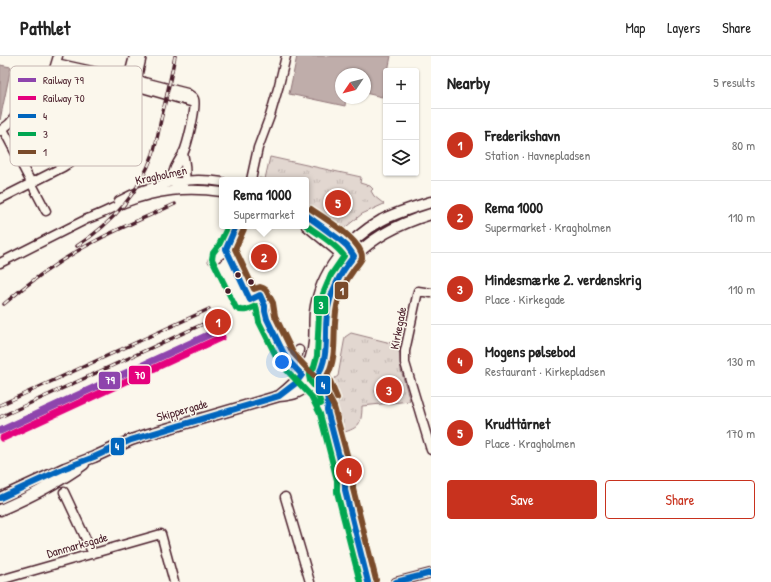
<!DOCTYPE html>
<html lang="en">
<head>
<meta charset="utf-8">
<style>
  :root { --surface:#fff; --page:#f2f2f2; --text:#222; --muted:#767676; --line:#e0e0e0; --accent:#c8321e }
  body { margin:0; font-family:"Patrick Hand",sans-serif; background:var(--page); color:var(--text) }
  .controls { position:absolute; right:12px; top:12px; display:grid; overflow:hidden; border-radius:4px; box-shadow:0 1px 3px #0004 }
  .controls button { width:36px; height:36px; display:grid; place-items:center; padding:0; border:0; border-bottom:1px solid var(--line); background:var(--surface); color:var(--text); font:20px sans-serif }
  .compass { position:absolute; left:335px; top:12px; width:36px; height:36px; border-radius:50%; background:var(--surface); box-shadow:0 1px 3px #0004; rotate:235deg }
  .you { position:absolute; left:282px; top:306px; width:14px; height:14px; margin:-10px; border:3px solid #fff; border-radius:50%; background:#1a73e8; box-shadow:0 0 0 6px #1a73e833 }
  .badge { display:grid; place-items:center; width:26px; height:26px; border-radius:50%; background:var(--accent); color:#fff; font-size:13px; font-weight:700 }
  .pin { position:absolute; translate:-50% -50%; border:2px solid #fff; box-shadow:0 1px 4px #0006 }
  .popup { position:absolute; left:219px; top:121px; width:90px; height:52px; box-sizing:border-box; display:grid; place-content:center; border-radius:4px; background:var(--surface); filter:drop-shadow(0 1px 3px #0005); font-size:13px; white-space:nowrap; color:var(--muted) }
  .popup b { font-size:15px; color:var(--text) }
  .popup::after { content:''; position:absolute; left:50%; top:100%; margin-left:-8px; border:8px solid transparent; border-top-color:var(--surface) }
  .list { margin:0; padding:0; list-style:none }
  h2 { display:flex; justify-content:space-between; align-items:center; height:52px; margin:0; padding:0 16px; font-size:17px }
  h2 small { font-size:13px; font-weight:400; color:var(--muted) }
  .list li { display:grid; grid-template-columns:26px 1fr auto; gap:12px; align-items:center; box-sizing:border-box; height:72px; padding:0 16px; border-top:1px solid var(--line) }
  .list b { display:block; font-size:15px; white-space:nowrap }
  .list p { margin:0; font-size:13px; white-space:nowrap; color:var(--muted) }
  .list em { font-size:13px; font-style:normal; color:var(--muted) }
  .actions { display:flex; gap:8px; padding:12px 16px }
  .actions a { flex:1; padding:9px 0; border:1px solid var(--accent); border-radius:4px; text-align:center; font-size:14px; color:var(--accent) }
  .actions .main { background:var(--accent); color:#fff }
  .icon { flex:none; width:22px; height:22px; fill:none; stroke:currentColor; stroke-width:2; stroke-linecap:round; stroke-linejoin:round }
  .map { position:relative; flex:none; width:431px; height:526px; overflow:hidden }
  header { display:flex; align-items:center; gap:24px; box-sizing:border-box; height:56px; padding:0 20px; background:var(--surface); border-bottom:1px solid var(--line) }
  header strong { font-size:19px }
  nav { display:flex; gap:22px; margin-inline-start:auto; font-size:14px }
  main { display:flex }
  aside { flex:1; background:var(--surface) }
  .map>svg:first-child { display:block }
</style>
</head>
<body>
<header>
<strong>Pathlet</strong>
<nav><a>Map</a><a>Layers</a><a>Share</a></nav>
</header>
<main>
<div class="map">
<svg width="431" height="526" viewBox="0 0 431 526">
  <defs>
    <pattern id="grass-tufts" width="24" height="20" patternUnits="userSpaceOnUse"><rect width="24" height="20" fill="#e2d7d0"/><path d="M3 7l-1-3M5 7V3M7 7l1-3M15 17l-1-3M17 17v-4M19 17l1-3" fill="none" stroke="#c3b8b3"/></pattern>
  </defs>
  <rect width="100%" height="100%" fill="#fbf7ec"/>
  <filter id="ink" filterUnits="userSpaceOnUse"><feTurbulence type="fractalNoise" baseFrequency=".025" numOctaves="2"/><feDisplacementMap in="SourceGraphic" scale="8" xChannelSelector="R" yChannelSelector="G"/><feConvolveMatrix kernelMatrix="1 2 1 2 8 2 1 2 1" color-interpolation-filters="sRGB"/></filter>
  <g filter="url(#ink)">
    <!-- grass -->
    <path fill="url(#grass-tufts)" stroke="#967b7e" d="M270,101L361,121L360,127L370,130L373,133L371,135L374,140L384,148L362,158L337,178L306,155V124H260L259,122L265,123Z
      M351,277L399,289L401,314L410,345L362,350C362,371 357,372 339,378L332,342L328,327L338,320L345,281Z"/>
    <!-- water -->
    <path fill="#bfadaa" stroke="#907477" d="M297,0H391L388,15H386V23L382,41L365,37V18H341V42H346L345,50L289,38Z
      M0,9L11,11L0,64Z"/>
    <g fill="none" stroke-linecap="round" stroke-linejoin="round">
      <defs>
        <path id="minor" d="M56,7L128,23H137L144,26L187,37C189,39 193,40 194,43C197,51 187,90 183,98C178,106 171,116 172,126L180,133
          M128,23L135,30L194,47
          M123,50L125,49L135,30L142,0
          M3,73L46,155
          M0,75L9,68L51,18L54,13L58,0
          M251,124L258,92L270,60L279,29L286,0
          M183,129C187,121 185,106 183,97
          M0,143L63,111L77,102L88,93L100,81L109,69L119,53L128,23L134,0
          M119,145C150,128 187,120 222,126
          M306,159L340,184L347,190L354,200
          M306,170L340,198L346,202
          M213,204C217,201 222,198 226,194C231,187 232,177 238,170
          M0,207L87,163C100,159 112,152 124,147C157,134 187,131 222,136
          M431,237L418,235L405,295V307L431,394
          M265,250V255L267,263L286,302L317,335C321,341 322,348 327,354L345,423V434L368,526
          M299,294L297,302C306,316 322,321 327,338C328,344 329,347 327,354
          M64,436L93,498
          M285,441L310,526
          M0,524L161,478L174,526
          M396,526L431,517"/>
        <path id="major" d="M279,340C298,325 312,312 314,286C315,276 314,266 315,256C320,216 348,183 382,164C398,156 415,151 431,146
          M0,442L65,412L94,401L131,384L149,378L279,340C292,339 297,338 307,330C330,314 325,294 326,269C326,259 328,249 331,239C346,194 388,171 431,158
          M0,454C30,441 58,427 84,408"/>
      </defs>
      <!-- minor casing -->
      <use href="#minor" stroke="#4a1f2b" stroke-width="11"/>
      <!-- major casing -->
      <use href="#major" stroke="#4a1f2b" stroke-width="13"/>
      <!-- minor -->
      <use href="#minor" stroke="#fbf7ec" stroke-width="8"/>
      <!-- major -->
      <use href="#major" stroke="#fbf7ec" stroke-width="10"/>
      <defs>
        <path id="rail" d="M77,190C111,168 139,137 153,98C157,85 159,72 162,59C167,40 171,20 175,0
          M4,248C34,222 67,199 103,181C126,169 151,159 175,148
          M0,349L209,253
          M0,361L214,263
          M0,380L221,279"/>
      </defs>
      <!-- rail casing -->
      <use href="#rail" stroke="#4a1f2b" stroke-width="3.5"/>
      <!-- rail -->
      <use href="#rail" stroke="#fbf7ec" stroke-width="2" stroke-dasharray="6" stroke-linecap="butt"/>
      <defs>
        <path id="bus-1" d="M306,159L340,184L347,190L354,200C340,217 330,236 327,258C324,281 330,299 317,321C326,331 330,341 327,354L345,423V434L368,526
          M0,442L65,412L94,401L131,384L279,340L296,327L302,319L286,302L267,263L265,255V250L260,239L250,244L226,193L236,170
          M396,526L431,517"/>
        <path id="bus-2" d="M306,169C318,178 336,188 344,200L331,219L323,238L319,258L317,300L314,311L309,320L310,325L316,332L321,348
          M228,170L219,189L213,197L212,203L236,252C243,257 249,253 256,250L259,266L279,306L311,340L320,358L337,424V436L360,526"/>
        <path id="bus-3" d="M311,153C326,163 354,180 361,196C362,198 362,200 362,202C360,207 355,211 353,215C347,223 342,232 339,242C330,268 340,296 327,320L330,325L337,342
          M244,173L235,193L254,233L260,231L263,232L266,234L273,247L275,260L293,297L323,330L334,351L353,421V433L376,524"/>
      </defs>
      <!-- bus-1 casing -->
      <use href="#bus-1" stroke="#fbf7ec" stroke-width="9"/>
      <!-- bus-2 casing -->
      <use href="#bus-2" stroke="#fbf7ec" stroke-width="9"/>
      <!-- bus-3 casing -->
      <use href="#bus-3" stroke="#fbf7ec" stroke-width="9"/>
      <!-- bus-1 -->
      <use href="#bus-1" stroke="#0065bd" stroke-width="6"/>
      <!-- bus-2 -->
      <use href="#bus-2" stroke="#00a651" stroke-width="6"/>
      <!-- bus-3 -->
      <use href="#bus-3" stroke="#7a4b2a" stroke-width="6"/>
      <defs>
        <path id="rail-1" d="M0,375L219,274"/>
        <path id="rail-2" d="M3,382L222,281"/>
      </defs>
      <!-- rail-1 casing -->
      <use href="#rail-1" stroke="#fbf7ec" stroke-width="10"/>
      <!-- rail-2 casing -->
      <use href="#rail-2" stroke="#fbf7ec" stroke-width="10"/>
      <!-- rail-1 -->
      <use href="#rail-1" stroke="#8e44ad" stroke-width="7"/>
      <!-- rail-2 -->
      <use href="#rail-2" stroke="#e5007d" stroke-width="7"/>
    </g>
  </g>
  <!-- markers -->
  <g fill="#4a1f2b" stroke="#fbf7ec" stroke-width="1.5">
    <circle cx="238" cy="219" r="3.5"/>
    <circle cx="251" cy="226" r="3.5"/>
    <circle cx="228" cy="235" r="3.5"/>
  </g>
  <g text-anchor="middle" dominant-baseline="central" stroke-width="3" stroke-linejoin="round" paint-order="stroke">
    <!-- street labels -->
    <g font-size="12" fill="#4a1f2b" stroke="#fbf7ec">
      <text transform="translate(161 119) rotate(-12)">Kragholmen</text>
      <text transform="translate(398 272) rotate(-79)">Kirkegade</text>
      <text transform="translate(182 354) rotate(-16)">Skippergade</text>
      <text transform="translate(77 489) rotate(-16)">Danmarksgade</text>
    </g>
  </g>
  <!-- legend -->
  <rect x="10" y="10" width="132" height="100" rx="6" fill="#fbf7ec" stroke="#c6b6b2" stroke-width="1"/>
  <rect x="18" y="22" width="18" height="4" fill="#8e44ad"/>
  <rect x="18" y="40" width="18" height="4" fill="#e5007d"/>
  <rect x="18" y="58" width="18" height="4" fill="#0065bd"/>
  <rect x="18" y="76" width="18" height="4" fill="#00a651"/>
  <rect x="18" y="94" width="18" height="4" fill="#7a4b2a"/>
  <g font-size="11" fill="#4a1f2b">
    <text x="43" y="28">Railway 79</text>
    <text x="43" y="46">Railway 70</text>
    <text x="43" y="64">4</text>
    <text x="43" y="82">3</text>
    <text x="43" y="100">1</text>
  </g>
  <g stroke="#fbf7ec" stroke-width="1.5">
    <rect x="334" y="225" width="15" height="19" rx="4" fill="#7a4b2a"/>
    <rect x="313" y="239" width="16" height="20" rx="4" fill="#00a651"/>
    <rect x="128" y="309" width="23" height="20" rx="4" fill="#e5007d"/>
    <rect x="98" y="315" width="23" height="19" rx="4" fill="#8e44ad"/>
    <rect x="315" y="319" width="16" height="20" rx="4" fill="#0065bd"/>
    <rect x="110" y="381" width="15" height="19" rx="4" fill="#0065bd"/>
  </g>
  <g font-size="11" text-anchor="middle" font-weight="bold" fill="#fff">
    <text x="342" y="239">1</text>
    <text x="321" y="253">3</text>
    <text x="140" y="323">70</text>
    <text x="110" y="328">79</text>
    <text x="323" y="333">4</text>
    <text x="117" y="394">4</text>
  </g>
</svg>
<div class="controls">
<button>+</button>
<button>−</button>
<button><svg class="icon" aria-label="layers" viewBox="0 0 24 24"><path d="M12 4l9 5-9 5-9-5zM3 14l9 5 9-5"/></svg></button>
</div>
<svg class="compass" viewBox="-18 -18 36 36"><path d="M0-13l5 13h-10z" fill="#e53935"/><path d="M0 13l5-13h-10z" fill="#767676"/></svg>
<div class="you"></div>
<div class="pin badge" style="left:218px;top:266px">1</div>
<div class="pin badge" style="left:264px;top:201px">2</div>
<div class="popup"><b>Rema 1000</b>Supermarket</div>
<div class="pin badge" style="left:389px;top:334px">3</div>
<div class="pin badge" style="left:349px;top:415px">4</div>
<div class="pin badge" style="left:338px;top:147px">5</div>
</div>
<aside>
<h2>Nearby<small>5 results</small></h2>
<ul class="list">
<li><span class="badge">1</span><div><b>Frederikshavn</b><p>Station · Havnepladsen</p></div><em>80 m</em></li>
<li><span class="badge">2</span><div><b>Rema 1000</b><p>Supermarket · Kragholmen</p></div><em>110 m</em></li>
<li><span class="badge">3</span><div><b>Mindesmærke 2. verdenskrig</b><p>Place · Kirkegade</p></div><em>110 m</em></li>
<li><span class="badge">4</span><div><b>Mogens pølsebod</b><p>Restaurant · Kirkepladsen</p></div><em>130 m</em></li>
<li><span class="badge">5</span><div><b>Krudttårnet</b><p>Place · Kragholmen</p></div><em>170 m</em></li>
</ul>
<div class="actions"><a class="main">Save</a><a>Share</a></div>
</aside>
</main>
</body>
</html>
